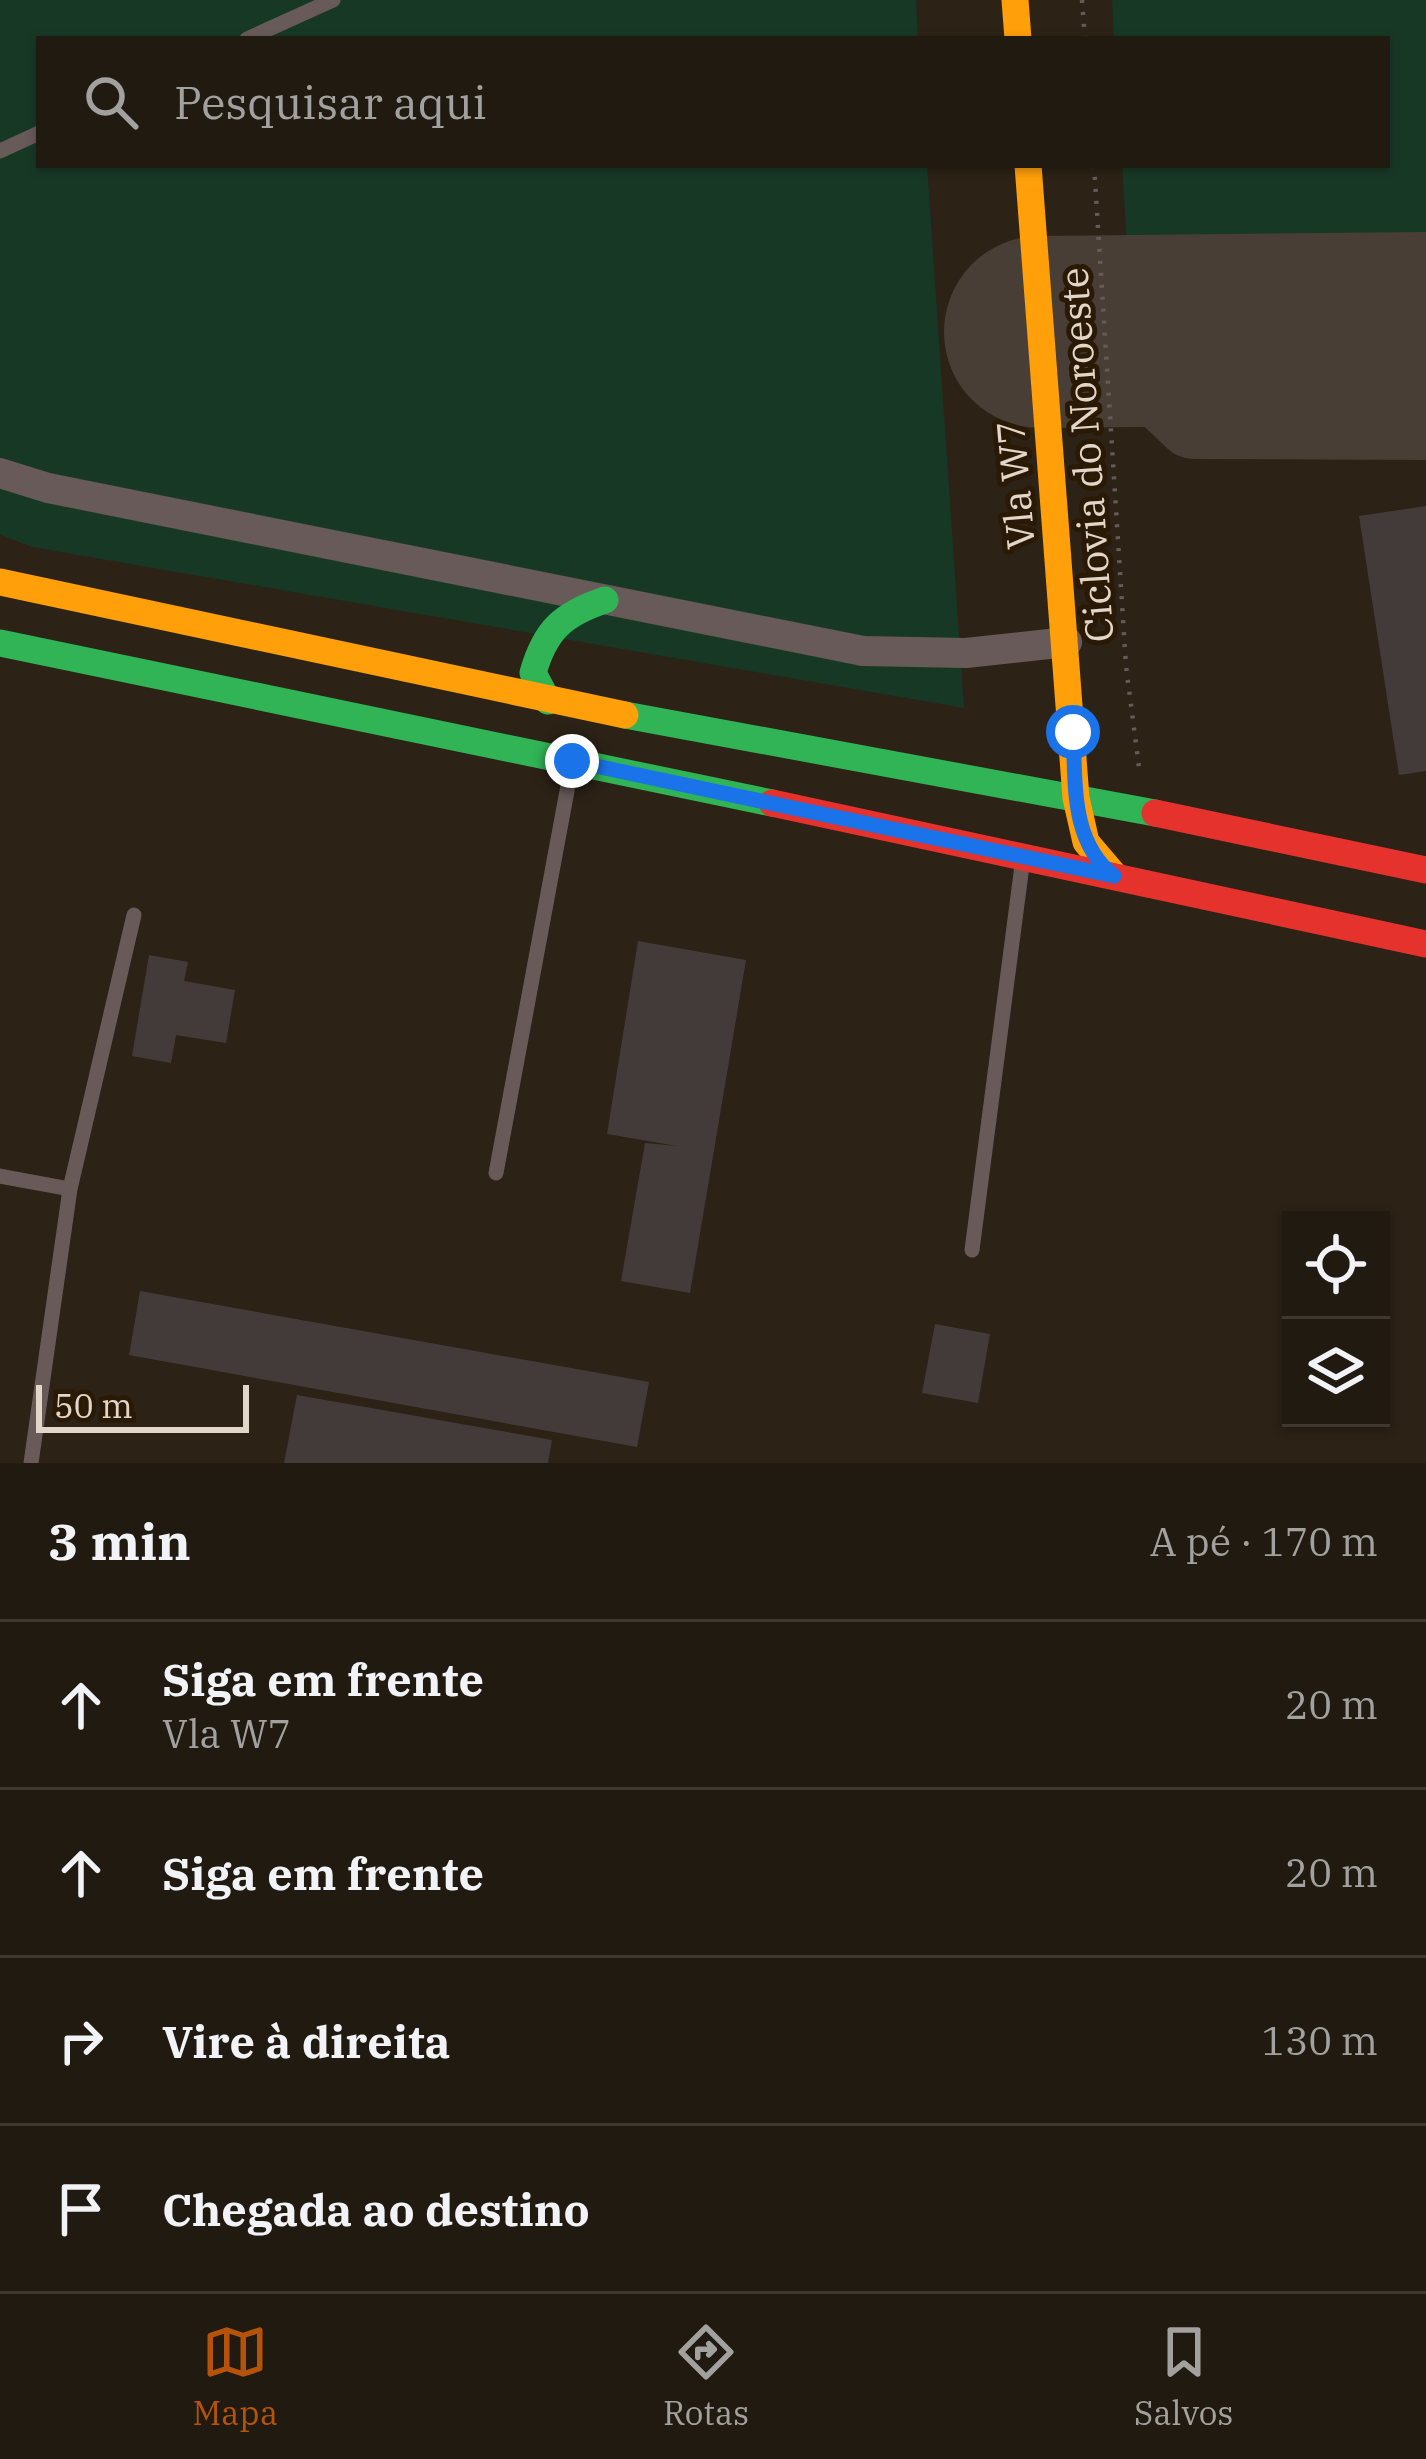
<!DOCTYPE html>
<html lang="pt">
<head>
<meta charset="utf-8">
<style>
  :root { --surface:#211a10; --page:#2d271e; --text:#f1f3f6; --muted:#a2a19f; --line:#3e3830; --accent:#b45309 }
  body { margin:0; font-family:"IBM Plex Serif",serif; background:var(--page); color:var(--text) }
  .controls { position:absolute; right:36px; bottom:36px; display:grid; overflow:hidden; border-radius:0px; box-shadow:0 3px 9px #0004 }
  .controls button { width:108px; height:108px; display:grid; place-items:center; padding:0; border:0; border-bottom:3px solid var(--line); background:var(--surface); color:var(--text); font:60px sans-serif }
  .scale { position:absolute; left:36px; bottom:30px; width:213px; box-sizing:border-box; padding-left:12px; border:6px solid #e2d6c9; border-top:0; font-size:33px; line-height:42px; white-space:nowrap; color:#e2d6c9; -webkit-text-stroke:9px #2a1904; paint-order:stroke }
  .stop { position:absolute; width:36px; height:36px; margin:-27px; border:9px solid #1a73e8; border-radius:50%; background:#fff }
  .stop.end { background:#1a73e8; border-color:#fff; box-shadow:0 3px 12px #0008 }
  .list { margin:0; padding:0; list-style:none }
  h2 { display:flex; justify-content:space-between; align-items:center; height:156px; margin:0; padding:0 48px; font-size:51px }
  h2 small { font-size:39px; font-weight:400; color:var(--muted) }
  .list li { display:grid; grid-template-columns:78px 1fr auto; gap:36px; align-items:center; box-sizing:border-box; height:168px; padding:0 48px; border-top:3px solid var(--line) }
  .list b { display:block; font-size:45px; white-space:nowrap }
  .list p { margin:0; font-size:39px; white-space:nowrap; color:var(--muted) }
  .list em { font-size:39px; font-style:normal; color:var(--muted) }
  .icon { flex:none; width:66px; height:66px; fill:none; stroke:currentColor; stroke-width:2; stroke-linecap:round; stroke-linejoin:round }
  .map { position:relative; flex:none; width:1426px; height:1463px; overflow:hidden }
  .search { position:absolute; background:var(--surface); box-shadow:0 3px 9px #0004; left:36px; right:36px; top:36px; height:132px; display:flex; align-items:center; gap:30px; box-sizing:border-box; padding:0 42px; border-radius:0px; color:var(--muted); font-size:45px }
  .sheet { height:828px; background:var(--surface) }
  nav { display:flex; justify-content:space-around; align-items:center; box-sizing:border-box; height:168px; border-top:3px solid var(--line); background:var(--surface); font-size:33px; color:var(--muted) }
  nav a { display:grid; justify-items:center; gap:6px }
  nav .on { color:var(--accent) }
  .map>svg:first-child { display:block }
</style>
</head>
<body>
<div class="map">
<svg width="1426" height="1463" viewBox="0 0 1426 1463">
  <rect width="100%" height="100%" fill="#2c2216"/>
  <!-- green -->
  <path fill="#183826" d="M0,0H916L918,39H39V165H927L964,708L32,547L0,535Z
    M1112,0H1426V252L1128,259L1122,165H1387V39H1114Z"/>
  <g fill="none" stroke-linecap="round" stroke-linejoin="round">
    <!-- taxiway -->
    <path stroke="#493e36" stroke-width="78" d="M1141,331L1151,379L1194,420L1426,421"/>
    <!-- runway -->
    <path stroke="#493e36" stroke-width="192" d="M1040,332L1426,328"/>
  </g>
  <!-- building -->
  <path fill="#433b3a" d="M1426,506V771L1399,775L1359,516Z
    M638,941L746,960L690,1293L621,1281L645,1143L677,1146L607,1134Z
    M149,955L188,962L184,981L235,990L226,1043L176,1035L171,1063L132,1056Z
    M140,1291L649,1382L637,1447L129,1355Z
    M935,1324L990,1334L978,1403L922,1393Z
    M297,1395L552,1440L548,1463H284Z"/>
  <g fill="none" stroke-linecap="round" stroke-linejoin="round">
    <!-- path -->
    <path stroke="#675b58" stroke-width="4.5" stroke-dasharray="3 9" stroke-linecap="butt" d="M1082,0L1085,39
      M1094,165L1126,666L1140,775"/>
    <!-- lane -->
    <path stroke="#695a5a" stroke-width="15" d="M247,39L333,0
      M0,151L39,133
      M496,1173L572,764
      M0,1176L70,1189
      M972,1250L1023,858
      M31,1463L70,1189L134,915"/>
    <!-- street -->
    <path stroke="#695a5a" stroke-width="30" d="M0,473L48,488L863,651L966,653L1067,642"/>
    <!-- fast -->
    <path stroke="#30b455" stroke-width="27" d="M0,643L772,803
      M548,701L533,673C545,630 563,614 605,600
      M625,715L1155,813"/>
    <!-- slow -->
    <path stroke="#ff9f0a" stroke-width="27" d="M1015,0L1018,39
      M1028,165L1076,798L1086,842L1115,876
      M0,582L625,715"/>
    <!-- jam -->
    <path stroke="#e5322d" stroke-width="27" d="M772,803L1426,944
      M1155,813L1426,870"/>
  </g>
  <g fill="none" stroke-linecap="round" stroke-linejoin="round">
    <!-- route -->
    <path stroke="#1a73e8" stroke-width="15" d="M572,761L1114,876C1070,841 1076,784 1073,732"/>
  </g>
  <g text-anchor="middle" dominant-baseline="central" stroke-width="10" stroke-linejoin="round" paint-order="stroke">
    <!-- street labels -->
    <g font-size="39" fill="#e2d6c9" stroke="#2a1904">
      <text transform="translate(1086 455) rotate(-94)">Ciclovia do Noroeste</text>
      <text transform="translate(1015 485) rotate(-95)">Vla W7</text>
    </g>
  </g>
</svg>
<div class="controls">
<button><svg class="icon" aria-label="locate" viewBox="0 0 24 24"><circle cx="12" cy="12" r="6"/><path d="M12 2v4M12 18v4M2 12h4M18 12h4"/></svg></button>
<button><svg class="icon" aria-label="layers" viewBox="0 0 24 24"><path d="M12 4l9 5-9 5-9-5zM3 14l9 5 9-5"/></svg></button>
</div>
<div class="scale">50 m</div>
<div class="stop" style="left:1073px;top:732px"></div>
<div class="stop end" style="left:572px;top:761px"></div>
<div class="search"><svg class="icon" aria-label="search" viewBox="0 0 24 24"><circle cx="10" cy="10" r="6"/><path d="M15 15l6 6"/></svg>Pesquisar aqui</div>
</div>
<section class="sheet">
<h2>3 min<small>A pé · 170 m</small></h2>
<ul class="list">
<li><svg class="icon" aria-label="ahead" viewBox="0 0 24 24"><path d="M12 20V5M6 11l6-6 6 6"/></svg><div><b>Siga em frente</b><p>Vla W7</p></div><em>20 m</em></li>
<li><svg class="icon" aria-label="ahead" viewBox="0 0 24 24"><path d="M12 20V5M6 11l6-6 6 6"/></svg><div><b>Siga em frente</b></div><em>20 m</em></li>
<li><svg class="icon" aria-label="right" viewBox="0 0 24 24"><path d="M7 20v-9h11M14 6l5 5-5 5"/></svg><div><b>Vire à direita</b></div><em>130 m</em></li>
<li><svg class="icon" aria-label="arrive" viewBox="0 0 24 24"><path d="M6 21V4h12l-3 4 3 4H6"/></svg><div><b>Chegada ao destino</b></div></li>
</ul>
</section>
<nav>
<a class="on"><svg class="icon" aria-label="map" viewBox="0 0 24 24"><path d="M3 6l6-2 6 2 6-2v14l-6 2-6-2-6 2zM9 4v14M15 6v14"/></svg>Mapa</a>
<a><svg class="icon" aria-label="directions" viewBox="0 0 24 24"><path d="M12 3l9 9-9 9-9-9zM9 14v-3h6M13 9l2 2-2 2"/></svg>Rotas</a>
<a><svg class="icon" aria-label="saved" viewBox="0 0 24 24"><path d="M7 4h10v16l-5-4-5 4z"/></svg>Salvos</a>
</nav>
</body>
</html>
